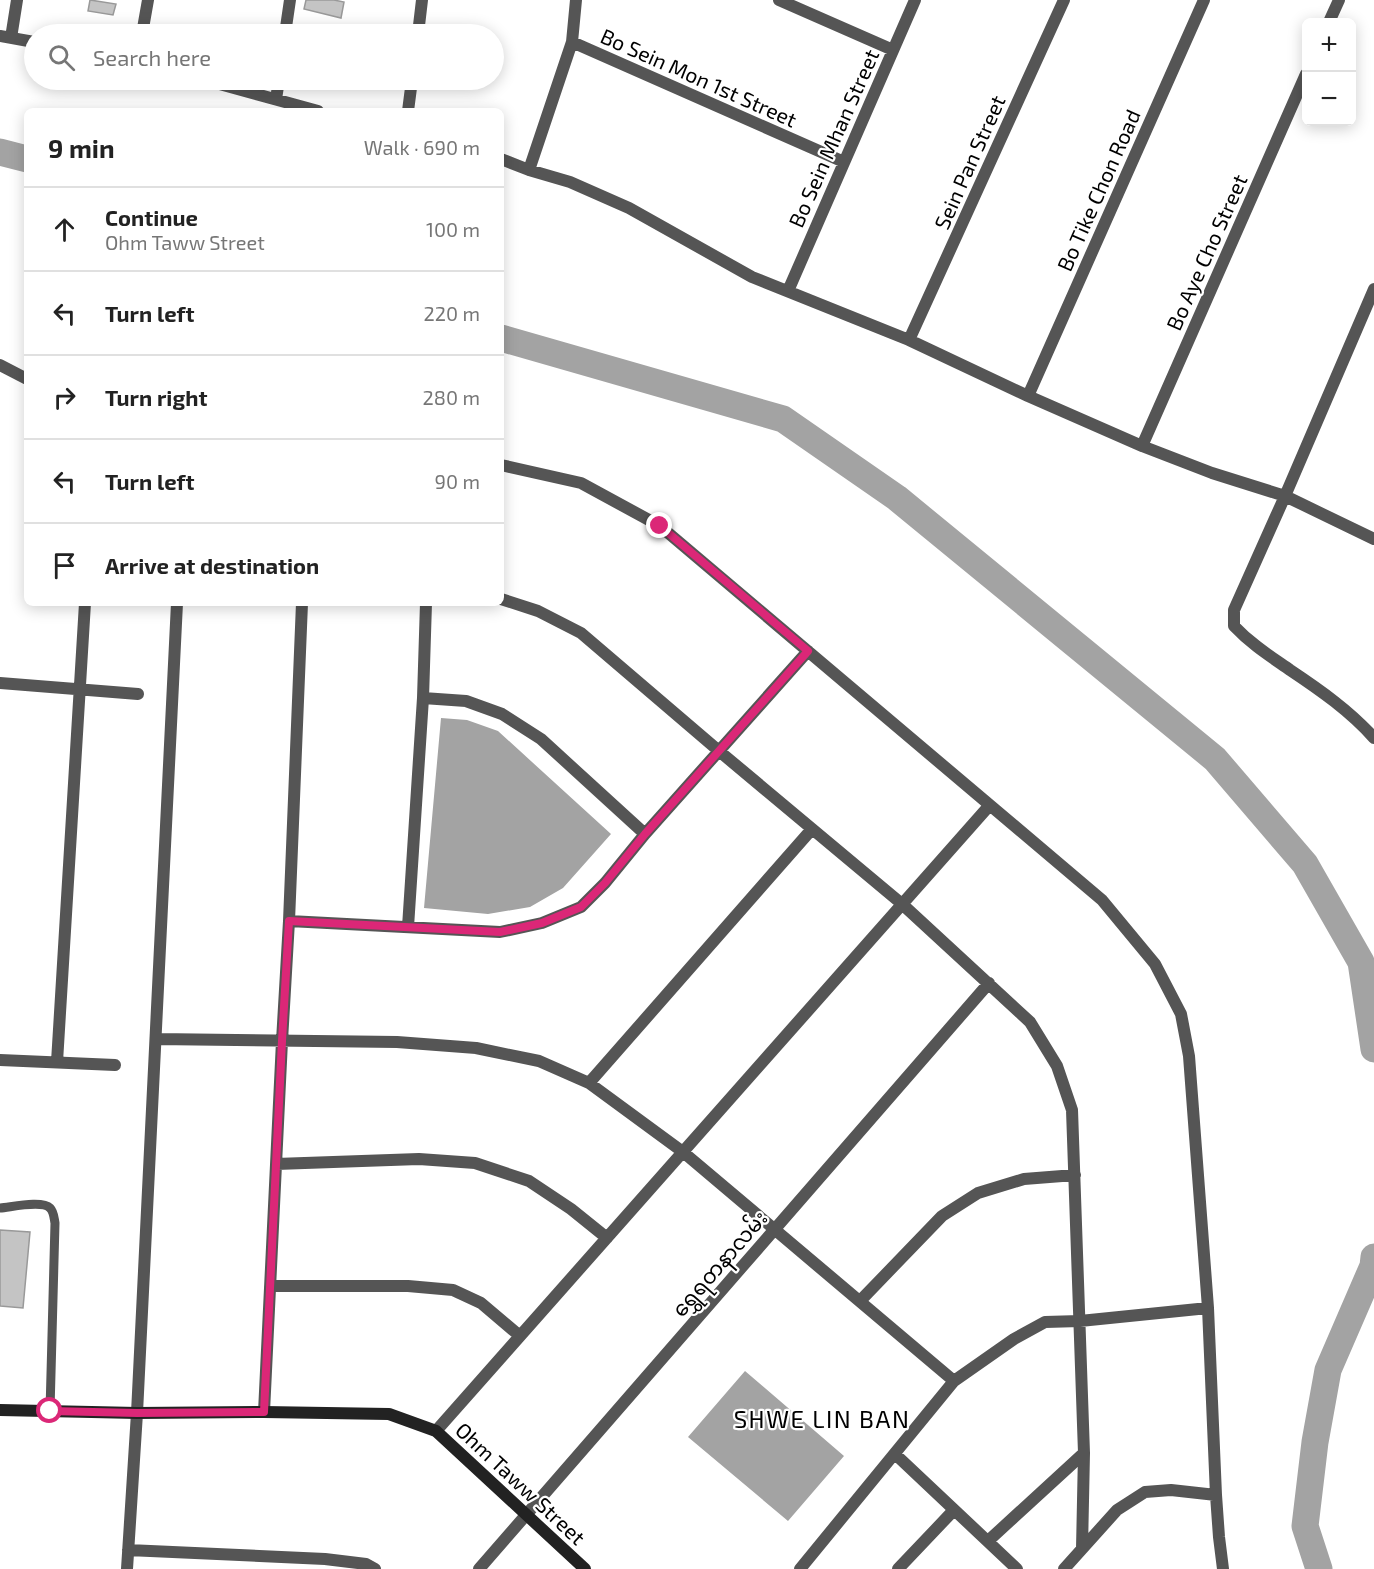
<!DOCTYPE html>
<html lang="en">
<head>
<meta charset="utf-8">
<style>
  :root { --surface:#fff; --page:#f6f6f6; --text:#222; --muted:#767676; --line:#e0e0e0 }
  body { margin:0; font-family:"Exo 2","Noto Sans Myanmar",sans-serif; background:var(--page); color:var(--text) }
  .controls { position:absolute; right:18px; top:18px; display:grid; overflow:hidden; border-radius:9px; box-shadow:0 3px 15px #0003 }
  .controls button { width:54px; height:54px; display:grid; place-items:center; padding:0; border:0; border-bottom:2px solid var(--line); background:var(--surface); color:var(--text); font:30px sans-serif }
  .stop { position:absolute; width:18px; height:18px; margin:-14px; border:4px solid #db2777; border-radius:50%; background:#fff }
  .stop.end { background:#db2777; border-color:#fff; box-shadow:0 2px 6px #0008 }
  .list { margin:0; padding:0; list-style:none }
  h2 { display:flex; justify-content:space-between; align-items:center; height:78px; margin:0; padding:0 24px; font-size:26px }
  h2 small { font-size:20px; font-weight:400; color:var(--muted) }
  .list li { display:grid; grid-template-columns:39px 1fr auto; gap:18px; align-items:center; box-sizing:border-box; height:84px; padding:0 24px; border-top:2px solid var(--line) }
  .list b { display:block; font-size:22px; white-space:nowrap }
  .list p { margin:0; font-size:20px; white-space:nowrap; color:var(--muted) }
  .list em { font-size:20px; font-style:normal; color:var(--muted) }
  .icon { flex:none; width:33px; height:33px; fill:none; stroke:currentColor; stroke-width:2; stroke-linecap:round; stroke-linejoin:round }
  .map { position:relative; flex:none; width:1374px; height:1569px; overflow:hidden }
  .search { position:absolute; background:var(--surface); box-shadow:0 3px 15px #0003; left:24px; top:24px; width:480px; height:66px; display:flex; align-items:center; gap:15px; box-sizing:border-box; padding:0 21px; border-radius:33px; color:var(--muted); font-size:22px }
  .panel { position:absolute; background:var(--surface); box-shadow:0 3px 15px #0003; left:24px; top:108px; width:480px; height:498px; border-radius:9px }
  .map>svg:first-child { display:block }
</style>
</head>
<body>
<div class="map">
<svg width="1374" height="1569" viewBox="0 0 1374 1569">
  <rect width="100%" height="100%" fill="#fff"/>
  <!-- water -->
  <path fill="#a3a3a3" d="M441,718L467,720L498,731L611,834L563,888L530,907L488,914L424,908Z
    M745,1371L844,1456L788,1521L688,1437Z"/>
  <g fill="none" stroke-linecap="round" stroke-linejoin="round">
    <!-- river -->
    <path stroke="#a3a3a3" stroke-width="27" d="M0,152L27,159
      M501,338L783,419L897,498L1215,759L1305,864L1361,962L1374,1049
      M1319,1569L1305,1526L1315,1442L1328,1370L1373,1266L1374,1257"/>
  </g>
  <!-- building -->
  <path fill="#c4c4c4" stroke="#999" stroke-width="1.5" d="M90,0L116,4L113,15L88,11Z
    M306,0H334L344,2L341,18L304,9Z
    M160,25L194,34H158Z
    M232,27L247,30V34H231Z
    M360,29L392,34H359Z
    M0,1230L30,1232L23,1308L0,1306Z"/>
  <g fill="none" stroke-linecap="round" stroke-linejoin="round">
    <!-- lane -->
    <path stroke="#555" stroke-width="9" d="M0,1208C12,1207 42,1200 50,1208C54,1212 54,1218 55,1223L50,1411"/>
    <!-- street -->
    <path stroke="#555" stroke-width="12" d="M779,0L893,50
      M1329,22L1339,0
      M142,34L148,0
      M285,34L290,0
      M418,34L422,0
      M0,36L34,42
      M11,38L17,0
      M572,42L844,162
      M205,80L318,111
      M276,99L279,80
      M408,111L412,80
      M501,159L529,170L570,182L629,208L752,277L909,340L1028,396L1142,446L1212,473L1285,496L1374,539
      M529,170L572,42L576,0
      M1374,289L1285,496L1234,610V626C1251,644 1270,656 1290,670C1320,690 1350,711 1374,738
      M788,291L915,0
      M909,340L1064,0
      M0,365L27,379
      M1028,396L1204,0
      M1142,446L1306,74
      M501,465L581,483L660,526L1102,900L1155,964L1181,1014L1189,1056L1208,1308L1216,1495L1219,1537L1223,1569
      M501,599L538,611L581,633L719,751L902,904L1030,1022L1057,1066L1072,1110L1084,1453L1082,1549
      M0,683L138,694
      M423,698L466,701L502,714L541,739L645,834
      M289,921L500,932L542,923L581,907L605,883L645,834L808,651
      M408,927L423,698L426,603
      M156,1039L397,1042L476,1048L539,1061L589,1083L683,1152L954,1381
      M0,1060L115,1065
      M57,1062L85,603
      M589,1083L812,829
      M276,1164L419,1159L475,1163L529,1181L571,1209L607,1238
      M270,1286H408L453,1290L481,1303L520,1336
      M860,1301L942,1216L978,1193L1024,1179L1075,1175
      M264,1412L282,1041L289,921L302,603
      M436,1431L989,806
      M895,1454L1017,1569
      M988,1541L1084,1453
      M128,1550L325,1559L366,1564L375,1569
      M127,1569L137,1413L177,603
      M479,1569L989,983
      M800,1569L954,1381L1014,1339L1045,1322L1080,1321L1208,1308
      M898,1569L954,1510
      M1064,1569L1117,1510L1145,1492L1171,1490L1216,1495"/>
    <!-- secondary -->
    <path stroke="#222" stroke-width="12" d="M0,1410L137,1413L264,1412L389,1414L436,1431L585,1569"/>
  </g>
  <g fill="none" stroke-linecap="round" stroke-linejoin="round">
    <!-- route -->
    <path stroke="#db2777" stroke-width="8" d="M50,1411L137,1413L264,1412L282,1041L289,921L500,932L542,923L581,907L605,883L645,834L808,651L660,526"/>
  </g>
  <g text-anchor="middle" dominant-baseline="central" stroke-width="4.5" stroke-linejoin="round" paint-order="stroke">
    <!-- street labels -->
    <g font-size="21" fill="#000" stroke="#fff">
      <text transform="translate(699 77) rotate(24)">Bo Sein Mon 1st Street</text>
      <text transform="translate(833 138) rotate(-66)">Bo Sein Mhan Street</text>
      <text transform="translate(969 162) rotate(-66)">Sein Pan Street</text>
      <text transform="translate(1098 190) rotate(-66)">Bo Tike Chon Road</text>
      <text transform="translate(1206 252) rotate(-66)">Bo Aye Cho Street</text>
      <text transform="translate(719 1263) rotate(-49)">ရွှေရတနာလမ်း</text>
      <text transform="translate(521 1483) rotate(43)">Ohm Taww Street</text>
    </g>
    <!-- quarter labels -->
    <g font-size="24" letter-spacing="1.5" fill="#000" stroke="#fff">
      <text x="822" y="1418">SHWE LIN BAN</text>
    </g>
  </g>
</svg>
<div class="controls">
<button>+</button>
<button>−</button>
</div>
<div class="stop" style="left:50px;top:1411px"></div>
<div class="stop end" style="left:660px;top:526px"></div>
<div class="search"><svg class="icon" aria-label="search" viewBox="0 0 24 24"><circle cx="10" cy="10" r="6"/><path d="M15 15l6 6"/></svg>Search here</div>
<section class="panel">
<h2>9 min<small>Walk · 690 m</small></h2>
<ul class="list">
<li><svg class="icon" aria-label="ahead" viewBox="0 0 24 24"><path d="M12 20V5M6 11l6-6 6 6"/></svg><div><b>Continue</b><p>Ohm Taww Street</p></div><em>100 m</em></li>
<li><svg class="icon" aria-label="left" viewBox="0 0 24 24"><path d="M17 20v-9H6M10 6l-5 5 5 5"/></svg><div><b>Turn left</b></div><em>220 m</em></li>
<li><svg class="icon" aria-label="right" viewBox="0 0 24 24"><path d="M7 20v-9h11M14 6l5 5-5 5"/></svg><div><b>Turn right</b></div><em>280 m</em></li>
<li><svg class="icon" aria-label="left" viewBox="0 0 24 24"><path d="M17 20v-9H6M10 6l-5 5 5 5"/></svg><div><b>Turn left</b></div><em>90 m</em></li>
<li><svg class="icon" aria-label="arrive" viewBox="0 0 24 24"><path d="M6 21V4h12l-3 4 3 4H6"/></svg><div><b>Arrive at destination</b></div></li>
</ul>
</section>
</div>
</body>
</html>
